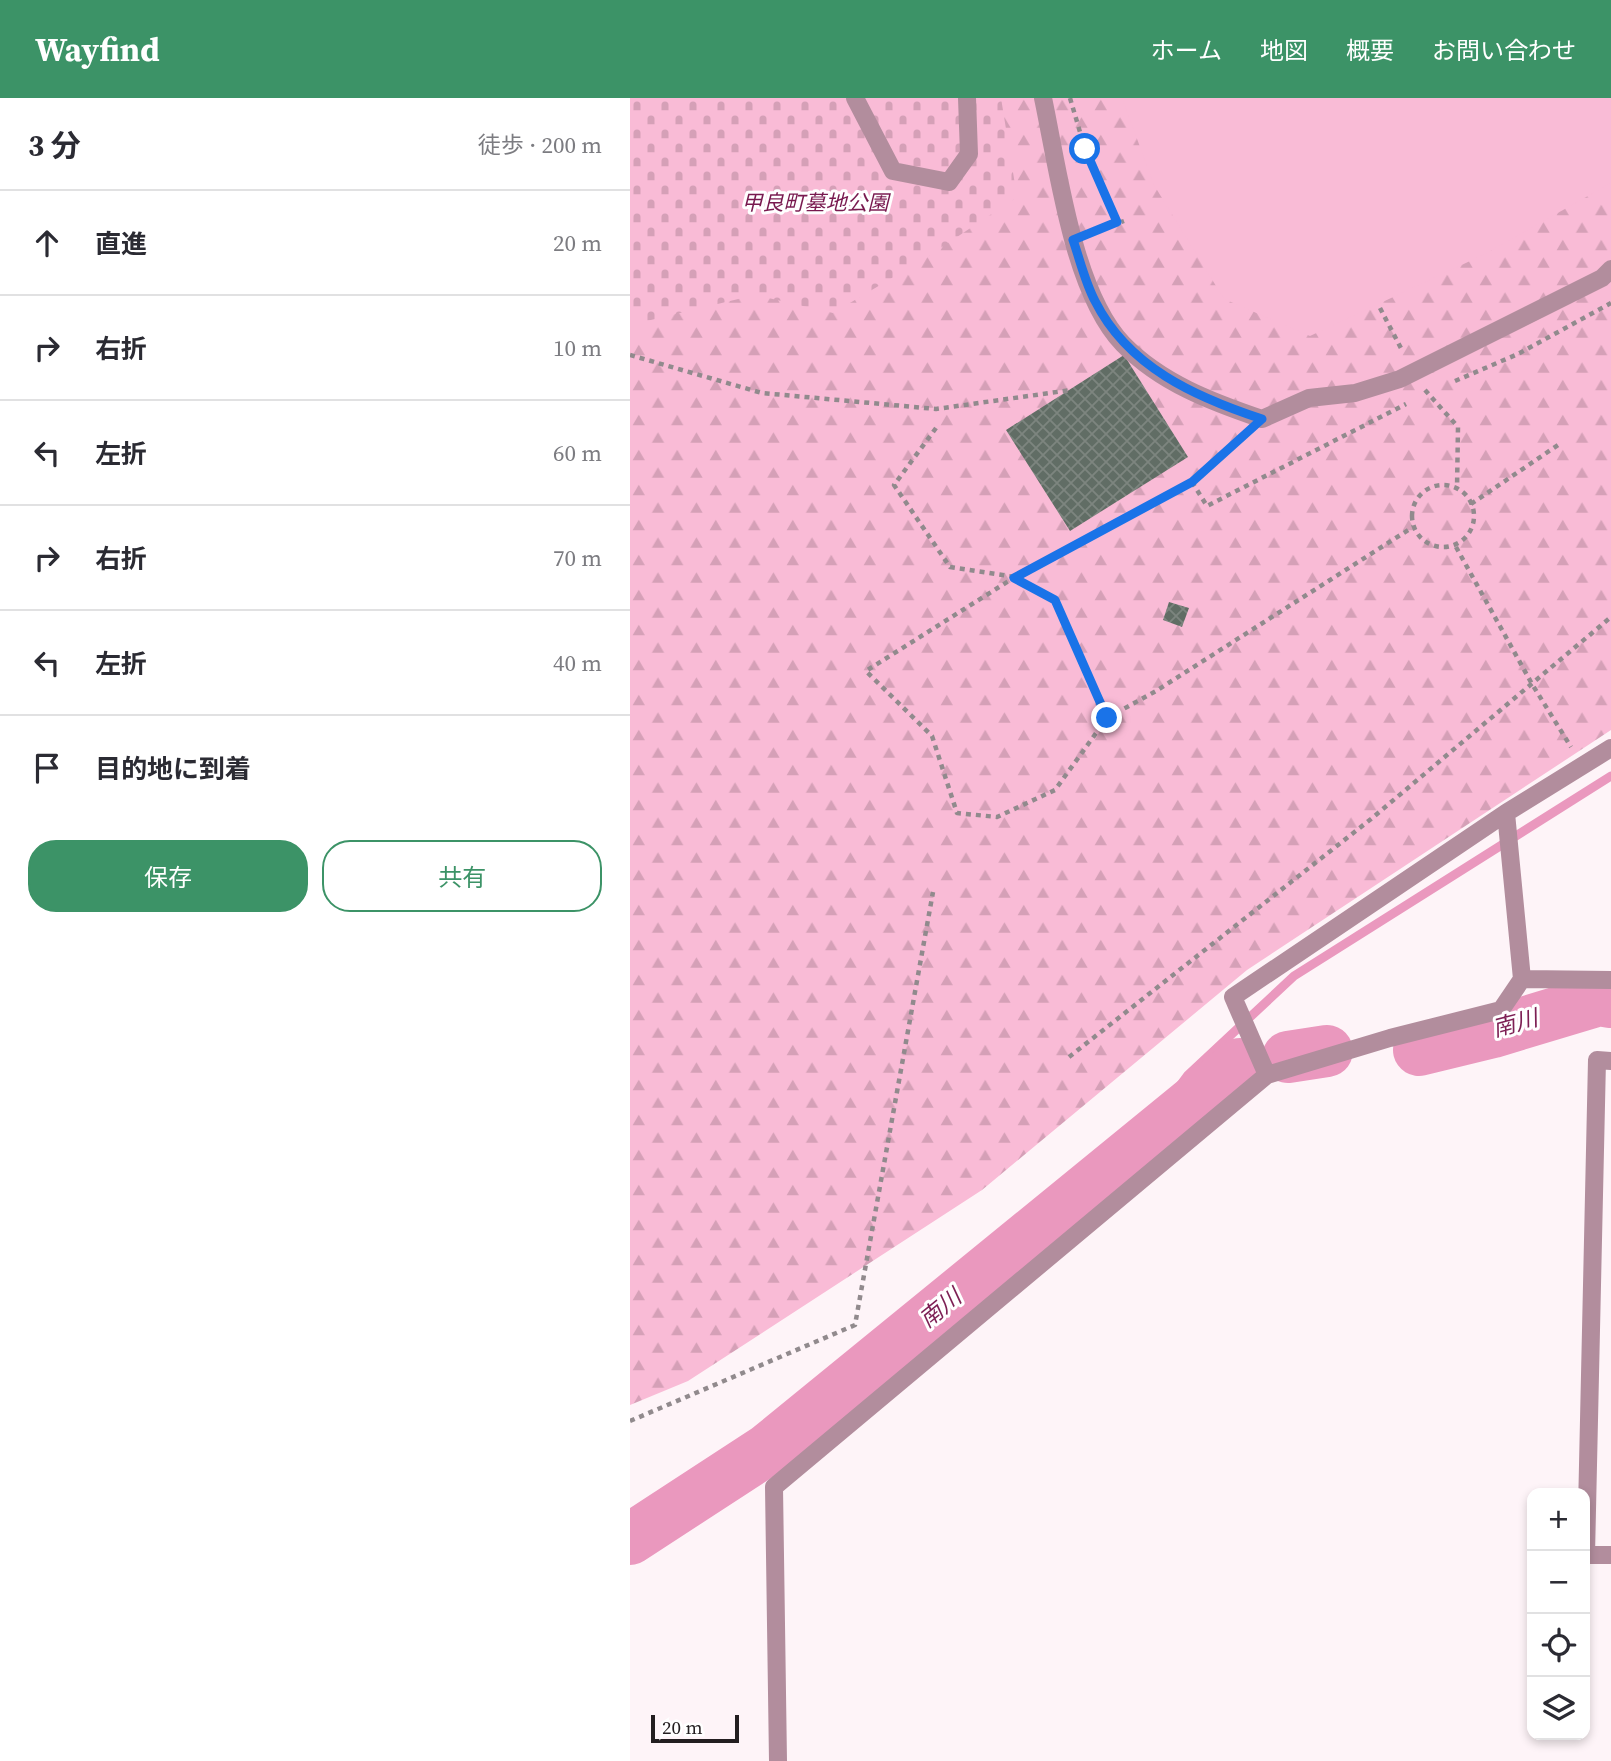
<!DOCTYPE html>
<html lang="ja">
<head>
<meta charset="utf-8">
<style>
  :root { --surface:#fff; --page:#f7f7f7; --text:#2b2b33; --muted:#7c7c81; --line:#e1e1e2; --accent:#3c9367 }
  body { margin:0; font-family:"Source Serif 4","Noto Sans JP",serif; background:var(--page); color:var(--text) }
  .controls { position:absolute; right:21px; bottom:21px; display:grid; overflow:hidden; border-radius:14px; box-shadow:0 4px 10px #0003 }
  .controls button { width:63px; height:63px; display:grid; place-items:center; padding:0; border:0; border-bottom:2px solid var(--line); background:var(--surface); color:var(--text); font:35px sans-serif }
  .scale { position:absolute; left:21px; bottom:18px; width:88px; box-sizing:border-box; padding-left:7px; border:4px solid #231e20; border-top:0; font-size:19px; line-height:24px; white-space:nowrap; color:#231e20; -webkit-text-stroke:5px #fff; paint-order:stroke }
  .stop { position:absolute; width:21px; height:21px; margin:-16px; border:5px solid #1a73e8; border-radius:50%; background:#fff }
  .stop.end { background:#1a73e8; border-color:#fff; box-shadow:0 2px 7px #0008 }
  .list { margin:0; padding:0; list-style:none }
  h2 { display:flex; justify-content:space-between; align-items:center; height:91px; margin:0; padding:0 28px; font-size:30px }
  h2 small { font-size:23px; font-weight:400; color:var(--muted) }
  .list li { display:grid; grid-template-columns:46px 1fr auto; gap:21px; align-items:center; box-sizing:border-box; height:105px; padding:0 28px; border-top:2px solid var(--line) }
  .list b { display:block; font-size:26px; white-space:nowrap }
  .list em { font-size:23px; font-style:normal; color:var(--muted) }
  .actions { display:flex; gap:14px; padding:21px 28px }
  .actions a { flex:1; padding:16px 0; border:2px solid var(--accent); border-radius:28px; text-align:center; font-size:24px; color:var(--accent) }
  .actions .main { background:var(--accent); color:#fff }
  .icon { flex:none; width:38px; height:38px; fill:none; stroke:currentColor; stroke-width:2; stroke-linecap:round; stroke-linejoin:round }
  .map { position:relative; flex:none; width:981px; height:1663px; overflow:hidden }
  header { display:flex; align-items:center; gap:42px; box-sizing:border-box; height:98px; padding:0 35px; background:var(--accent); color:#fff }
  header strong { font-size:33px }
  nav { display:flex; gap:38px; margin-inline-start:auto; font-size:24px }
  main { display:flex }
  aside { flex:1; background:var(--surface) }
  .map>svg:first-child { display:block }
</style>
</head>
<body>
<header>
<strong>Wayfind</strong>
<nav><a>ホーム</a><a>地図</a><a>概要</a><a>お問い合わせ</a></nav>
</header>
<main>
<aside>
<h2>3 分<small>徒歩 · 200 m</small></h2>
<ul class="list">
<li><svg class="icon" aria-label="ahead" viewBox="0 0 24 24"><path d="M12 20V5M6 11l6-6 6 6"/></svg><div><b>直進</b></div><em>20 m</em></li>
<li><svg class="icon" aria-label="right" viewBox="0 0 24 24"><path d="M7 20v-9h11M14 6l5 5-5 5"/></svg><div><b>右折</b></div><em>10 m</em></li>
<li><svg class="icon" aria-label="left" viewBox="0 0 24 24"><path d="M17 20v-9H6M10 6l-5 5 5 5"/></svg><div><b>左折</b></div><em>60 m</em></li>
<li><svg class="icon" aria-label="right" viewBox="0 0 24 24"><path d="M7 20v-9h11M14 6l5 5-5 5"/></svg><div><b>右折</b></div><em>70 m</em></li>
<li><svg class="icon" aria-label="left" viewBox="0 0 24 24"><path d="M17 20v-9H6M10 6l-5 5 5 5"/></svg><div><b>左折</b></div><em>40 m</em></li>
<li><svg class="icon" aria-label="arrive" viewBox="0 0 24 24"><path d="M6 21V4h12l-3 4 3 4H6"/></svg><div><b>目的地に到着</b></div></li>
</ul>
<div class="actions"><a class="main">保存</a><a>共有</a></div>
</aside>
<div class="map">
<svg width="981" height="1663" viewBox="0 0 981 1663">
  <defs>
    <pattern id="forest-firs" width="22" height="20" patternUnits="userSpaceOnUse" patternTransform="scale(1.75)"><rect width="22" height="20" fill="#f9bbd6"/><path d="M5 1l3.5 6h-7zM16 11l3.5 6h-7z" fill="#d5a0b7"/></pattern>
    <pattern id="cemetery-stones" width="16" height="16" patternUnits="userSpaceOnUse" patternTransform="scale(1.75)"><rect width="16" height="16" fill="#f9bbd6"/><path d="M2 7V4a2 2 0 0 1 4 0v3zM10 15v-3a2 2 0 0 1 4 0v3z" fill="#d5a0b7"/></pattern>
    <pattern id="building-cross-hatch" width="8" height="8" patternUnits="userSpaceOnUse" patternTransform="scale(1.75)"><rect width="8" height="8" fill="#616d65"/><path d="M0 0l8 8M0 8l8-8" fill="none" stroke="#7d857f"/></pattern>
  </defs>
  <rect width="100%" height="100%" fill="#fef4f8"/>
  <!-- forest -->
  <path fill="url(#forest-firs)" d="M0,0H981V632L617,872L352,1092L58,1283L0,1307Z"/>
  <!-- cemetery -->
  <path fill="url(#cemetery-stones)" d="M0,0H371L387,99L294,161L203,215L125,197L0,227Z"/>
  <!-- garden -->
  <path fill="#f9bbd6" d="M492,0H981V85L855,156L680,238L594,201L524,87Z"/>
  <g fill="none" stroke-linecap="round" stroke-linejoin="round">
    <!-- stream -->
    <path stroke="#ea98be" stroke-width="9" d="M502,1053L558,977L664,878L981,678"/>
    <!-- river -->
    <path stroke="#ea98be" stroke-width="52" d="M789,952L863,934L969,902L981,904
      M658,959L697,953
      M0,1441L138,1351L610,966"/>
  </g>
  <!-- building -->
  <path fill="url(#building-cross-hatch)" d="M494,257L558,359L440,433L376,332Z
    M539,504L559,510L552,529L533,522Z"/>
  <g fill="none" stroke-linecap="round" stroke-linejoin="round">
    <!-- path -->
    <path stroke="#918a8d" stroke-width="4.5" stroke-dasharray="5 5" stroke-linecap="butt" d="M440,0L455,51L487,124
      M463,134L494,123
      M750,210L773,254
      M0,257L132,295L306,311L441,292
      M825,283L888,256L981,205
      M795,292L828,329L827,391
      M306,330L264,387L320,469L385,479L425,502L477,620L425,692L367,719L327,715L302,638L236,573L385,479L562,384L613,338
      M562,384L577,408L776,306
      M782 418a31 31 0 1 1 62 0a31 31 0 1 1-62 0Z
      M841,406L931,345
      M826,449L902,586L941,649
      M477,620L526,593L783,429
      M439,959L741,721L981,519
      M0,1323L225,1227L303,794"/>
    <!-- minor -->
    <path stroke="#b28d9d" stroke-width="18" d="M225,0L263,73L319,84L339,56L337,0
      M413,0C428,70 443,194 493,246C531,285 582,304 632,321L679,300L725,295L770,281L972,180L981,171
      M876,715L892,881L981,882
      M981,963L967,962L956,1457H981
      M637,977L603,899L876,715L981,650
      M148,1663L144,1389L637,977L760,940L871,912L892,881"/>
  </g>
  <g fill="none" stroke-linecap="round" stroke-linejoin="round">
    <!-- route -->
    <path stroke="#1a73e8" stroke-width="9" d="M455,51L487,124L443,142C450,162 455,184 465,203C498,269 565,299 632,321L562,384L384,480L425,502L477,620"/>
  </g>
  <g text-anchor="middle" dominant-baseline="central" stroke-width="6" stroke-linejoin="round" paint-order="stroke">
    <!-- park labels -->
    <g font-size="21" font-style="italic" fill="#78194f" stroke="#fff">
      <text x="185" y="104">甲良町墓地公園</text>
    </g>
    <!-- water labels -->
    <g font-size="23" font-style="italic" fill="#7d1f54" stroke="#fff">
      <text transform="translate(885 925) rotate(-15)">南川</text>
      <text transform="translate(310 1210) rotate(-39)">南川</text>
    </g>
  </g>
</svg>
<div class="controls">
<button>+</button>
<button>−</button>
<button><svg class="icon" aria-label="locate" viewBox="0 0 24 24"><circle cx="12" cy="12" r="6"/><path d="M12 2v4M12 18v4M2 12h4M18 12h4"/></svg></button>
<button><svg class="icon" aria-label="layers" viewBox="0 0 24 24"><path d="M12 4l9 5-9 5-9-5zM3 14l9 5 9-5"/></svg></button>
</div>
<div class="scale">20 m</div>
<div class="stop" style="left:455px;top:51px"></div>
<div class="stop end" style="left:477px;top:620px"></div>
</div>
</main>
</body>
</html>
